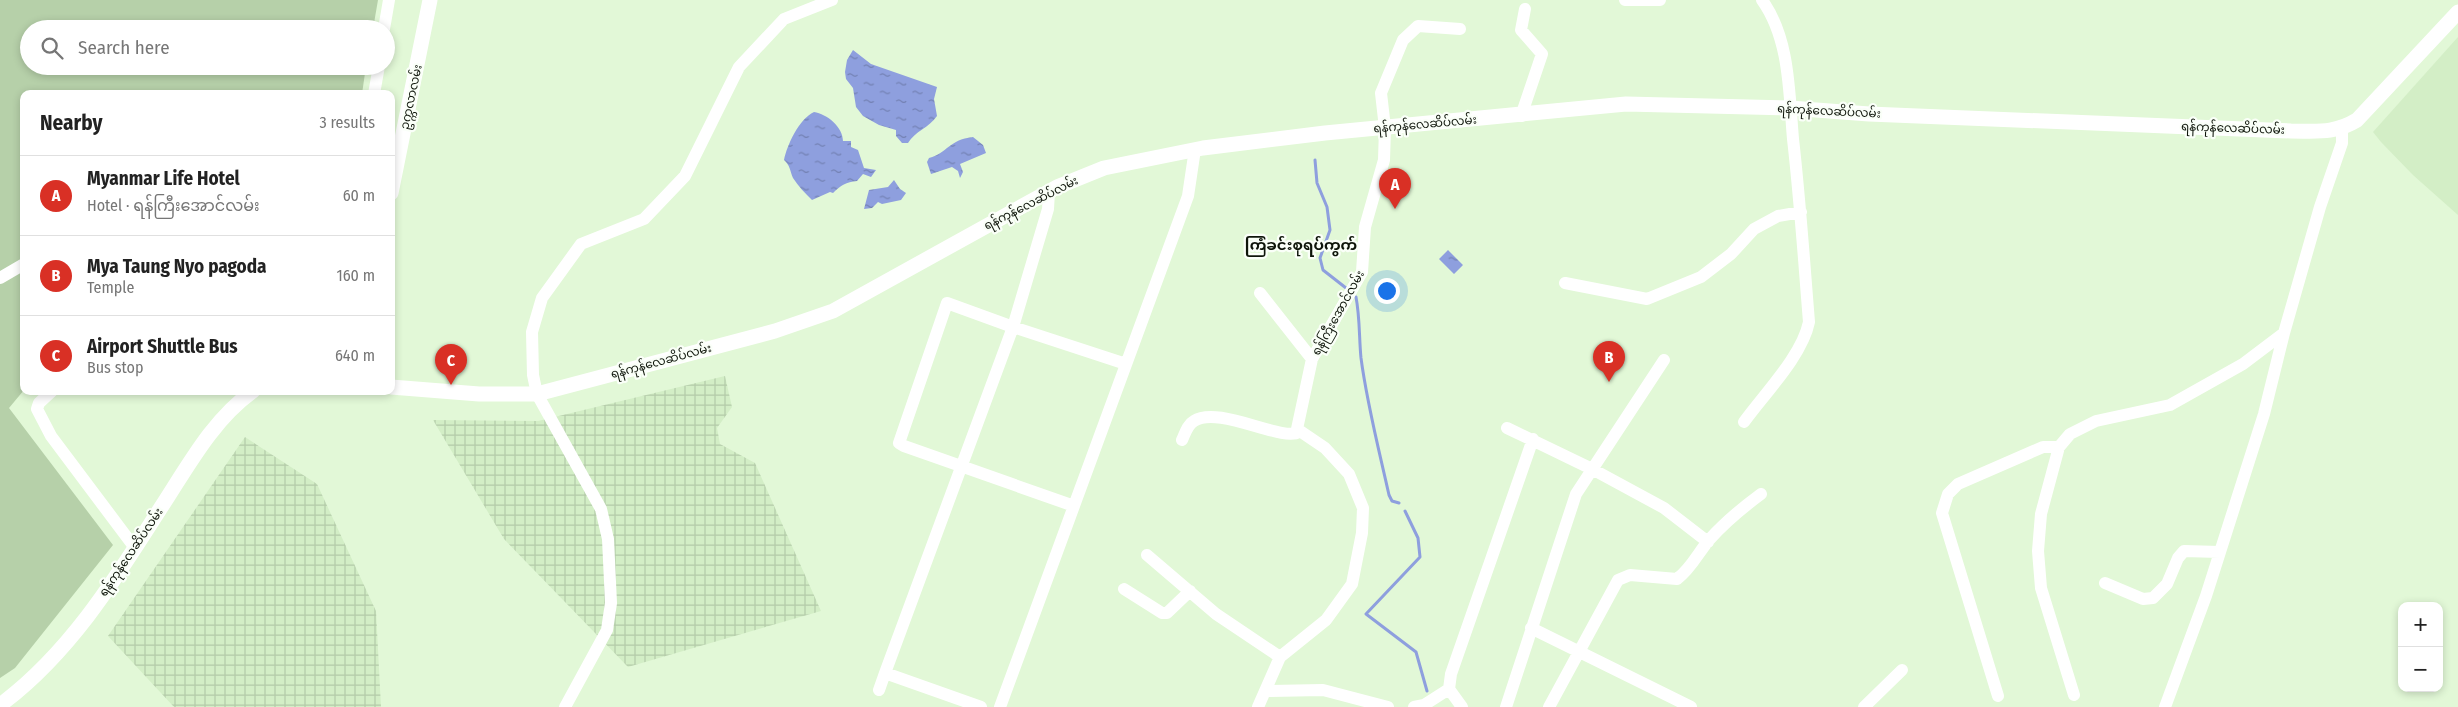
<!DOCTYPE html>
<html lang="en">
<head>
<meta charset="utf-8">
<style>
  :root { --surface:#fff; --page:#f6f6f6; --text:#222; --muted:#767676; --line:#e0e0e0; --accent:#d93025 }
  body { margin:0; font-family:"Fira Sans Condensed","Noto Sans Myanmar",sans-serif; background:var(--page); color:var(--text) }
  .controls { position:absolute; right:15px; bottom:15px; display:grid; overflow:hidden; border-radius:10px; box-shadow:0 2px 8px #0003 }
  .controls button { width:45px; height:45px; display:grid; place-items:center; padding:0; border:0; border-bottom:1px solid var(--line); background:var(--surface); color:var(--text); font:25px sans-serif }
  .you { position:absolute; left:1386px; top:290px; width:18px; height:18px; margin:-12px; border:4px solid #fff; border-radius:50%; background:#1a73e8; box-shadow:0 0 0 8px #1a73e833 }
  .badge { display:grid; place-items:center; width:32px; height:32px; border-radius:50%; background:var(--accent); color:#fff; font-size:16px; font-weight:700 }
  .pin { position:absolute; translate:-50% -41px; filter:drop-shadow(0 1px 2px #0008) }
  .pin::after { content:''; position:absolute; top:26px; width:18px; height:15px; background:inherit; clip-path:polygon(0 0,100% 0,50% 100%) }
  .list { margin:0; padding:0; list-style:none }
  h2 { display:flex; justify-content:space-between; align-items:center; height:65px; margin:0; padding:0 20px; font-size:21px }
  h2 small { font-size:16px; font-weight:400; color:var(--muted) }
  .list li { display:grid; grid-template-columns:32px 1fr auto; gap:15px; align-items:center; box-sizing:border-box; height:80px; padding:0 20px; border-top:1px solid var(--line) }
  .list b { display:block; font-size:19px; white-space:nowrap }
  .list p { margin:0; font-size:16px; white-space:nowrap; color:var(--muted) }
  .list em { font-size:16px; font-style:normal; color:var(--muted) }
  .icon { flex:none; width:28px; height:28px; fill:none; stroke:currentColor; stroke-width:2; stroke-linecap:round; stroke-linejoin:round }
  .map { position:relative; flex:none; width:2458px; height:707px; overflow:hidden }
  .search { position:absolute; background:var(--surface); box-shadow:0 2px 8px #0003; left:20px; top:20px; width:375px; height:55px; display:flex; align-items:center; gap:12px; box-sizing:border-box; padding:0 18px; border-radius:28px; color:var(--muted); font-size:19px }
  .panel { position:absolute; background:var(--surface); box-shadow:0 2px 8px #0003; left:20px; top:90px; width:375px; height:305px; border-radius:10px }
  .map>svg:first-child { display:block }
</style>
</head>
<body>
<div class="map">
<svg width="2458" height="707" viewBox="0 0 2458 707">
  <defs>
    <pattern id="industrial-grid" width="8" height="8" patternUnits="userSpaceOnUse" patternTransform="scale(1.25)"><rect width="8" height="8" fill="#d3eec6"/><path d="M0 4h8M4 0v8" fill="none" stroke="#b4cba9"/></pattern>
    <pattern id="water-ripples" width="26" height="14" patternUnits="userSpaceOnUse" patternTransform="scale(1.25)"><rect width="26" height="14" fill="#8e9fde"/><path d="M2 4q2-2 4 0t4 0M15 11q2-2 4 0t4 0" fill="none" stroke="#7280b2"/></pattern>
  </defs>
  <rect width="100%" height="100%" fill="#e2f8d7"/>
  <!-- built -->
  <path fill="#d3eec6" d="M2458,37V215L2413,175L2381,142L2373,132Z"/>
  <!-- industrial -->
  <path fill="url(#industrial-grid)" d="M725,376L732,407L717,428L720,444L755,463L821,611L628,667L504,539L433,420L538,421Z
    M245,437L317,484L376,611L381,707H174L108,636Z"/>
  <!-- grass -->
  <path fill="#b6d0a9" d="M0,0H378L373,29H29V66H366L362,94H24V390L9,408L113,545L15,668L0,678Z"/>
  <!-- water -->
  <path fill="url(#water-ripples)" d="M853,50L871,64L937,87L934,99L937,116C929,128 915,131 908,143H902L896,136V130L879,125L863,116L856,107L853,88L846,79L845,72L847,60Z
    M814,112C827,114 843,127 843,141H851V147L858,150L864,168L876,170L871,177L863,174L857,181C846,182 841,185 833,193L830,192L812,200C805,193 798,186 793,178C790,171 790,165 784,160C787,145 799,119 814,112Z
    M973,137L983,145L986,153L960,164L963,172L960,178L958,171L952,167L931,174L927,162L929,158C948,153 948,140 973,137Z
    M894,180L900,189L906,193L901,200L882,204L878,202L872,208L864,209L869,190L888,187Z
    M1448,250L1463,265L1454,274L1439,259Z"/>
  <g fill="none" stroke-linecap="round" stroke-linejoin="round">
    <!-- stream -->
    <path stroke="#8e9fde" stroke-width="3" d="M1315,160L1317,183L1327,207L1330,230L1320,258L1323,270L1346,288
      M1356,297C1360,318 1359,338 1361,358C1367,404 1379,450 1389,495L1392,501L1399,503
      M1405,511L1418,538L1420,557L1366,614L1416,652L1427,691"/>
    <!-- minor -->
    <path stroke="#fff" stroke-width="12" d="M1625,0H1660
      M384,29L389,0
      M374,94L379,66
      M1521,116L1542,54L1521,30L1525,9
      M1049,192L1048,209L1013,327L1126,364
      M0,278L24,264
      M1565,283L1647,299L1701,277L1731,254L1754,229L1778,216L1801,212
      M1260,293L1312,359
      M52,391L39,403L37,409L51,436L135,548
      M1744,422C1765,393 1802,356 1809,322C1804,261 1800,200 1793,139C1789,93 1790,39 1762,0
      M1507,428L1592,469L1664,508L1708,542
      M1182,440C1185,434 1187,425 1194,421C1218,405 1282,442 1299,432
      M1147,555L1216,614L1280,657
      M2105,583L2143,599L2153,598L2167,584L2178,558L2184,551L2220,552
      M1124,589L1162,613H1167L1190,591
      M1531,628L1691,707
      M885,673L981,707
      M879,690L885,673L1013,327L947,303L899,443L904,446L1074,506
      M1265,691L1323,690L1388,707
      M2074,695L2041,588L2038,551L2041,514L2059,447L2070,434L2096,421L2170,405L2243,364L2284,333
      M1998,696L1942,513L1948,494L1958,484L2043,447H2059
      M565,707L607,630L611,603L608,539L601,509L537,394L533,375L532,332L542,298L581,244L644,219L685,176L739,67L784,19L832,0
      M1000,707L1188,196L1195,149
      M1258,707L1280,657L1326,620L1352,584L1362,533L1363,508L1349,474L1325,448L1297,429L1312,359L1362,272L1365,227L1384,160L1385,128L1381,93L1403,40L1418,26L1460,29
      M1414,707L1424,705L1449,689
      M1462,707L1449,689L1451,674L1533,439
      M1506,707L1576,494L1664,360
      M1549,707L1618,580L1630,575L1677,579C1691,569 1698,553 1709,540C1725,522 1742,508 1761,494
      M1864,707L1902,670
      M2165,707L2206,596L2264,414L2284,333L2320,207L2342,143V129"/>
    <!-- major -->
    <path stroke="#fff" stroke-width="15" d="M391,193L430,0
      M391,387L479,394H537L775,331L833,311L1057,187L1104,168L1203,148L1325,133L1626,104L1790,108L1869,114L2291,131C2317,131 2334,134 2357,120L2458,12
      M0,705C68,655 115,580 160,509C187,468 212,420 253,391"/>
  </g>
  <g text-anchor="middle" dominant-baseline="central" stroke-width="4.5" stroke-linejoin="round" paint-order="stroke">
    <!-- street labels -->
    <g font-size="12" fill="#0e150a" stroke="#fafff8">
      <text transform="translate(411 97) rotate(-78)">ဥက္ကလာလမ်း</text>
      <text transform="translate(1829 111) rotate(3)">ရန်ကုန်လေဆိပ်လမ်း</text>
      <text transform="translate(1425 124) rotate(-5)">ရန်ကုန်လေဆိပ်လမ်း</text>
      <text transform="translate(2233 128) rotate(2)">ရန်ကုန်လေဆိပ်လမ်း</text>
      <text transform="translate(1031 203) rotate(-27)">ရန်ကုန်လေဆိပ်လမ်း</text>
      <text transform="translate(1338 313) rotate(-61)">ရန်ကြီးအောင်လမ်း</text>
      <text transform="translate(661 361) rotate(-15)">ရန်ကုန်လေဆိပ်လမ်း</text>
      <text transform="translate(131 552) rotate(-56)">ရန်ကုန်လေဆိပ်လမ်း</text>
    </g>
    <!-- quarter labels -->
    <g font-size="15" font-weight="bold" fill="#0e150a" stroke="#fafff8">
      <text x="1301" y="245">ကြံခင်းစုရပ်ကွက်</text>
    </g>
  </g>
</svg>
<div class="controls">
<button>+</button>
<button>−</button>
</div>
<div class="you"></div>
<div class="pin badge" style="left:1395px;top:209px">A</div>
<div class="pin badge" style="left:1609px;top:382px">B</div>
<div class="pin badge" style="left:451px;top:385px">C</div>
<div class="search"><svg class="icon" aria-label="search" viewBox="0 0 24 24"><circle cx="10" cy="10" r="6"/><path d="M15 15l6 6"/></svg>Search here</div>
<section class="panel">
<h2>Nearby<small>3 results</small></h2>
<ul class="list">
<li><span class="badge">A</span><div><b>Myanmar Life Hotel</b><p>Hotel · ရန်ကြီးအောင်လမ်း</p></div><em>60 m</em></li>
<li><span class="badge">B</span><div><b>Mya Taung Nyo pagoda</b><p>Temple</p></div><em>160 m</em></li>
<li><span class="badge">C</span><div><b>Airport Shuttle Bus</b><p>Bus stop</p></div><em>640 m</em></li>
</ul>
</section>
</div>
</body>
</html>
